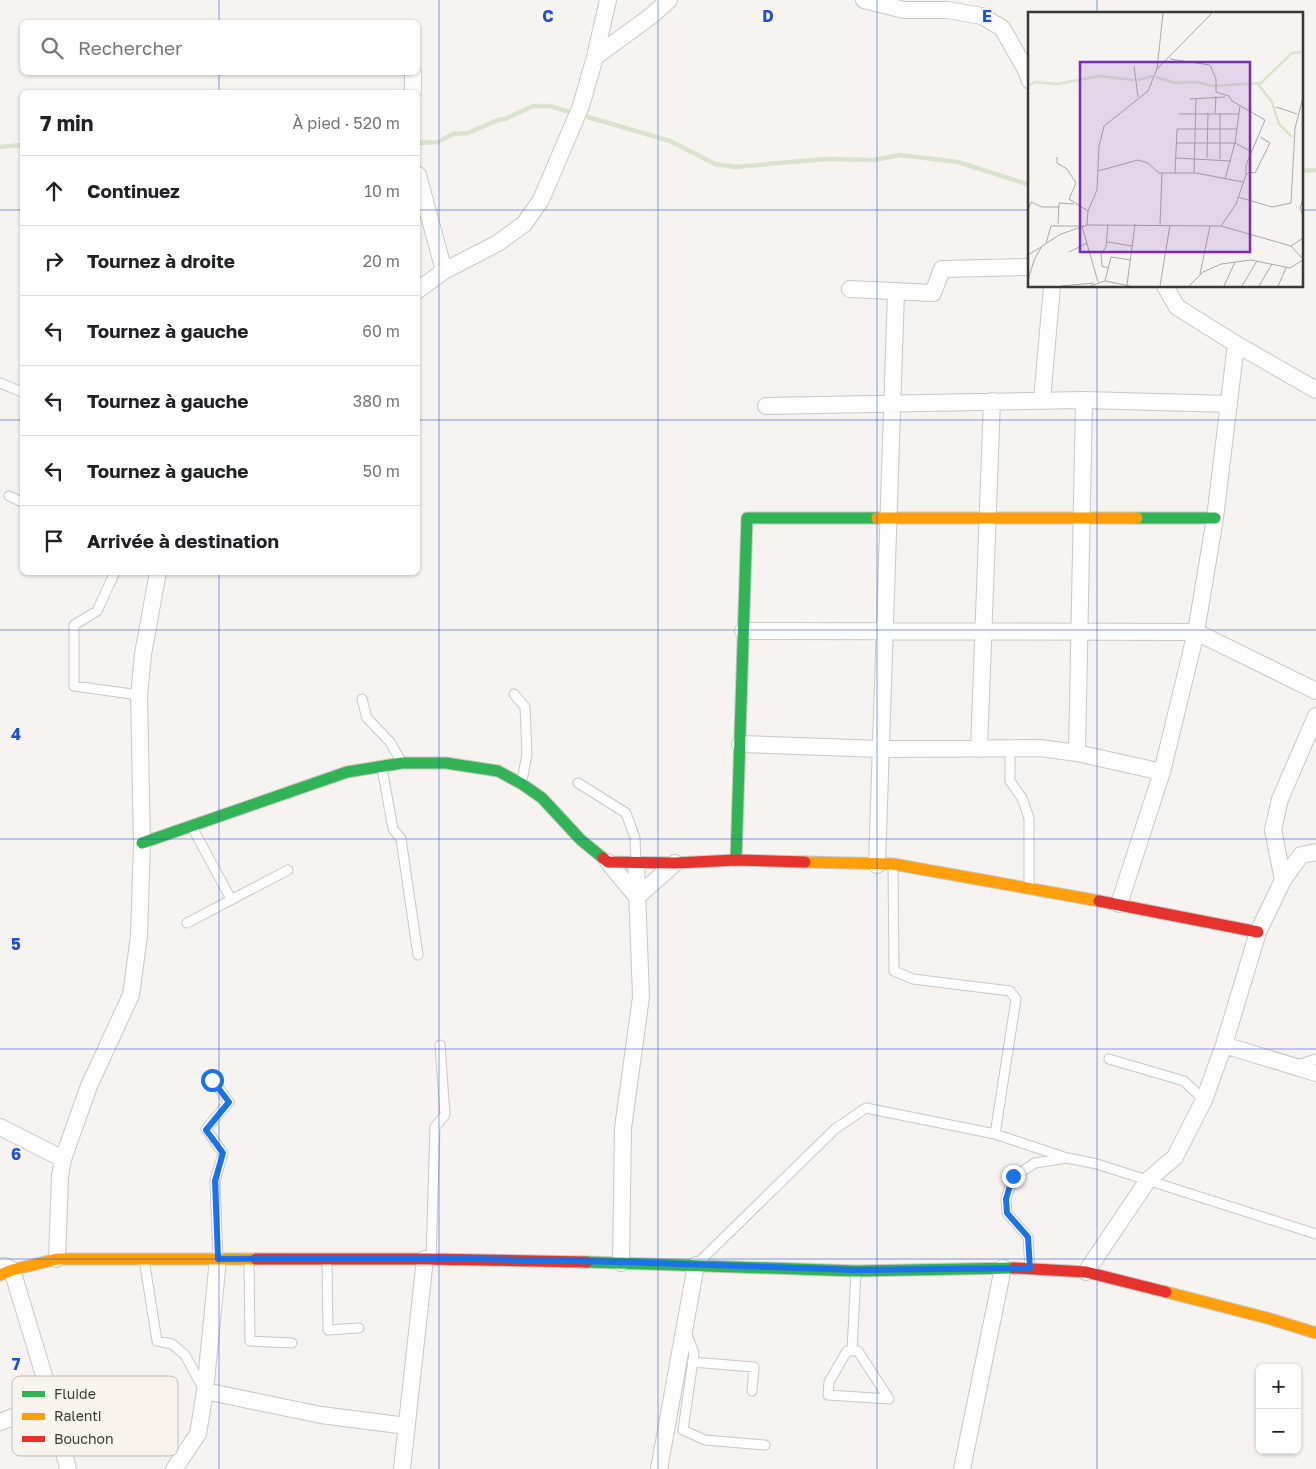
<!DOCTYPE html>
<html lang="fr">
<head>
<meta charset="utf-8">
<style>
  :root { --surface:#fff; --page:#f6f6f6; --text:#202124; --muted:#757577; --line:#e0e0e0 }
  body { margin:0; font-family:"Golos Text",sans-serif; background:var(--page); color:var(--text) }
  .controls { position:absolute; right:15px; bottom:15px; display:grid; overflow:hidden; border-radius:8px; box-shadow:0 1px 4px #0004 }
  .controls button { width:45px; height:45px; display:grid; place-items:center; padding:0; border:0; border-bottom:1px solid var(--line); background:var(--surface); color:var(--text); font:25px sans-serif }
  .stop { position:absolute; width:15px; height:15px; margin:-11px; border:4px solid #1a73e8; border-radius:50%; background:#fff }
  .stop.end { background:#1a73e8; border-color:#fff; box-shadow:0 1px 5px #0008 }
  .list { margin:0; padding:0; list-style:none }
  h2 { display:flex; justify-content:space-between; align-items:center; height:65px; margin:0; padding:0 20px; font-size:21px }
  h2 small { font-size:16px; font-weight:400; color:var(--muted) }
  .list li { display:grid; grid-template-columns:32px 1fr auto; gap:15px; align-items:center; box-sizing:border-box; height:70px; padding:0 20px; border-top:1px solid var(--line) }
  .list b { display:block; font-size:19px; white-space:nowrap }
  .list em { font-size:16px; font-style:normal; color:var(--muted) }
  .icon { flex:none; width:28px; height:28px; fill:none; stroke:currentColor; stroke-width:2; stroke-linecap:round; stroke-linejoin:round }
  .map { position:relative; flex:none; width:1316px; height:1469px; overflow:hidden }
  .search { position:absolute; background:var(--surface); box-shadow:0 1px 4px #0004; left:20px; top:20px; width:400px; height:55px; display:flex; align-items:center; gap:12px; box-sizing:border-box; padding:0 18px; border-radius:8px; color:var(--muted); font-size:19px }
  .panel { position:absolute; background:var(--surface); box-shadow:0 1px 4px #0004; left:20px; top:90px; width:400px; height:485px; border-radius:8px }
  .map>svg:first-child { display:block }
</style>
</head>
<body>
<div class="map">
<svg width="1316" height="1469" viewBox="0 0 1316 1469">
  <rect width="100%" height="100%" fill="#f6f3f0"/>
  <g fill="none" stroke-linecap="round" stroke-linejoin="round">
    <!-- stream -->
    <path stroke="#dae3cc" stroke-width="4.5" d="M581,115L670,141L715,164L735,167L825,159L874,160L900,155L958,162L1030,185
      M418,143L438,142L453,134L468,133L498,120L505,119L533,106H550L573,113
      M0,147L22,145
      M1302,171L1316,170"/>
    <defs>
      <path id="lane" d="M0,383L22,392
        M9,496L22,502
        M115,572L97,611L74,625V686L139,695
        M514,694L525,707L527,754L522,781
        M362,699L367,718L390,742L402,763
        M1010,748V781L1022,798L1029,818V888
        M382,768L393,829L401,839L418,955
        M578,783L626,813L635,838L636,862
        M192,827L231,899
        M893,864L894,971L913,979L1010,991L1016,999L995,1134
        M187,923L288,870
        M1109,1059L1184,1081L1204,1100
        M1297,1065L1316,1059
        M212,1079L229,1102L206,1129L223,1153L215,1181L218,1259
        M144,1259L157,1341L172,1344L185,1355L204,1390
        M249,1259L250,1341L292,1343
        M327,1259L328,1330L359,1328
        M431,1259L435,1127L445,1115L440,1045
        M699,1262L835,1129L866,1108L995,1134L1067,1158
        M1030,1268L1028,1237L1007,1213L1006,1199L1013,1177L1035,1163L1067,1158L1097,1164L1316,1234
        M686,1332L694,1353L683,1430L705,1440L765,1445
        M847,1351H858L889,1399L828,1395L829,1382Z
        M852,1351L856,1271
        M692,1362L754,1367L752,1391"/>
      <path id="street" d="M864,0L904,10H947L982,16L1002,28L1025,68L1030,81
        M595,57L608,0
        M413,92V72
        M418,175L444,271
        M1165,286L1177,307L1236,344L1316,390
        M850,289L933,293L942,269L1030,267
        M418,290L444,271L498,243L524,224L541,200L581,106L595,57L651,16L669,0
        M1042,400L1052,286
        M766,406L1084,400L1229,404
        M743,631L1196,632L1316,691
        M740,744L881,749L1040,748L1077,753L1162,772
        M979,749L992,401
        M1077,753L1084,400
        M608,862L637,897L675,863
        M877,865L896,291
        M1283,880L1301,855L1316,852
        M1119,904L1162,772L1196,632L1215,518L1236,344
        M1224,1045L1316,1073
        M0,1127L63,1159
        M57,1259L60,1177L63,1159L89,1086L131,995L139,936L142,843L139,695L143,654L158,572
        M621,1263L623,1128L641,997L636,863
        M4,1266L12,1270L52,1402L68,1469
        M1086,1272L1148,1180L1175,1157L1204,1100L1224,1045L1258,932L1283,880L1273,830L1280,799L1316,716
        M205,1391L321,1415L407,1426
        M0,1422L52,1402
        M174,1469L198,1434L205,1391L218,1259
        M402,1469L425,1259
        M659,1469L696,1265
        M962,1469L1003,1268"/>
      <path id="fast" d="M1137,518H1215
        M142,843L347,772L402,763H446L498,771L522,784L542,798L581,840L603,858
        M736,860L747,518H877
        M587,1262L856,1271L1014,1268"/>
      <path id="slow" d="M877,518H1137
        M805,862L893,864L1099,901
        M0,1275L12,1270L57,1259H256
        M1166,1292L1267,1318L1316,1333"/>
      <path id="jam" d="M603,858L608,862L675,863L736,860L805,862
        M1099,901L1258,932
        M256,1259H425L587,1262
        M1014,1268L1086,1272L1166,1292"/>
    </defs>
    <!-- lane casing -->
    <use href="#lane" stroke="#c9c8c5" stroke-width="11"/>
    <!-- street casing -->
    <use href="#street" stroke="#c9c8c5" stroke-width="18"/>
    <!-- fast casing -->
    <use href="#fast" stroke="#c9c8c5" stroke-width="13"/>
    <!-- slow casing -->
    <use href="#slow" stroke="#c9c8c5" stroke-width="13"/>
    <!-- jam casing -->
    <use href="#jam" stroke="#c9c8c5" stroke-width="13"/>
    <!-- lane -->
    <use href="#lane" stroke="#fefdfd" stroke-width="9"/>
    <!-- street -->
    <use href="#street" stroke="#fefdfd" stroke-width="16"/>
    <!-- fast -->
    <use href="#fast" stroke="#30b455" stroke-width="11"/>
    <!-- slow -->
    <use href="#slow" stroke="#ff9f0a" stroke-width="11"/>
    <!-- jam -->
    <use href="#jam" stroke="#e5322d" stroke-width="11"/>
  </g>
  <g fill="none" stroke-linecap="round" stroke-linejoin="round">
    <!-- route -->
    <path stroke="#1a73e8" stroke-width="6" d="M212,1080L229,1102L206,1130L223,1153L215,1181L218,1259L425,1258L621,1262L856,1270L1030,1268L1028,1237L1007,1213L1006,1199L1013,1176"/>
  </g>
  <!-- grid -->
  <path fill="none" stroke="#1d4ed8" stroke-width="1" stroke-opacity="0.55" d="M219,0V22M439,0V1469M658,0V1469M877,0V1469M1097,0V14M219,72V92M0,210H22M418,210H1030M1302,210H1316M1097,286V1469M0,420H22M418,420H1316M219,572V1469M0,630H1316M0,839H1316M0,1049H1316M0,1259H1316"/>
  <!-- overview -->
  <g transform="translate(1028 12)">
    <rect width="275" height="275" fill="#f6f3f0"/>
    <path fill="none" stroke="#dae3cc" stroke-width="2.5" d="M128,65L147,71L169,70L185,74L233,71L264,41L275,40M110,68L125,64M229,71L244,90L251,112L264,125M0,74L7,70L29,72L72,64L106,68"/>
    <path fill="none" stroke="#aba9a6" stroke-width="1" d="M142,47L182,53L188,67V80L201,84L204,89L237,108L218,153V163L208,192L193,214M106,54L110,85M129,57L135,1M162,87L197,85M248,95L269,102M187,101L188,84M151,102H211M148,131H207L224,140M29,145V151L39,157L48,171L41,187L60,199M148,146L203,149M179,146L180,101M192,147V101M70,159L110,148L120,151L131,161H168L215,170M147,161L149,117H209M166,161L168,87M218,163L221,160L227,161L242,131L232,125M197,167L207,131L212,94M210,185L244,195L263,191L267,116L275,86M275,186L272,197L275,203M0,198L3,190L14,195H31M30,212L31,191L46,192M59,213L60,199L69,178L71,134L76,114L120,79L129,57L184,1M132,213L134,161M79,230L105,234M18,231L23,214H54L70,270M263,234L275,247M41,240L59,231M0,243L13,235M80,256L74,254L73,242L78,235L80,212M172,262L182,214M0,269L6,248L14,234L33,222L59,213L193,214L263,234L275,226M77,269L83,245L103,248M99,273L107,212M33,274L66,271M62,274L77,269L102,274M132,274L142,213M161,274L175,260L193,252L223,248L262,256L275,248M196,274L207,250M214,274L229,249M231,274L244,252M250,274L258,256"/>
    <path fill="#7b2cbf" fill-opacity="0.15" stroke="#7b2cbf" stroke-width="2.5" d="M52,50H222V240H52Z"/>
    <rect width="275" height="275" fill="none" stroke="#3b3936" stroke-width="2.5"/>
  </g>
  <!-- legend -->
  <rect x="12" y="1376" width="166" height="80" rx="8" fill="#f9f4ed" stroke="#c0bcb6" stroke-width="1"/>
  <rect x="22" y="1391" width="23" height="6" fill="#30b455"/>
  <rect x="22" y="1413" width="23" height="7" fill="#ff9f0a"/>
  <rect x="22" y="1436" width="23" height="6" fill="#e5322d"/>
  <g font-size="14" fill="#3b3936">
    <text x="54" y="1399">Fluide</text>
    <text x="54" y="1421">Ralenti</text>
    <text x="54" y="1444">Bouchon</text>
  </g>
  <g font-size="16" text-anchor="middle" font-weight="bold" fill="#1d4ed8" stroke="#f9f4ed" stroke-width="4" stroke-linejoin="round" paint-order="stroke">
    <text x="548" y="22">C</text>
    <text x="768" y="22">D</text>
    <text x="987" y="22">E</text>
    <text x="16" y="740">4</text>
    <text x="16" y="950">5</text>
    <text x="16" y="1160">6</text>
    <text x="16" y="1370">7</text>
  </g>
</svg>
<div class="controls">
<button>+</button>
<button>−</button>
</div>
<div class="stop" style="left:212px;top:1080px"></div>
<div class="stop end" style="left:1013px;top:1176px"></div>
<div class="search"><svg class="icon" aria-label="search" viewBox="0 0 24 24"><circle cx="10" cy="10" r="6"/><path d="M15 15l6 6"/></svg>Rechercher</div>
<section class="panel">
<h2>7 min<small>À pied · 520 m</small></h2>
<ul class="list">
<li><svg class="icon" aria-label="ahead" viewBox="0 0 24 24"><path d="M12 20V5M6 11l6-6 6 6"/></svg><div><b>Continuez</b></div><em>10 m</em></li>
<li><svg class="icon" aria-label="right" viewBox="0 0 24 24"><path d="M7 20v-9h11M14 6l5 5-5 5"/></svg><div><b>Tournez à droite</b></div><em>20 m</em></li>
<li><svg class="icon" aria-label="left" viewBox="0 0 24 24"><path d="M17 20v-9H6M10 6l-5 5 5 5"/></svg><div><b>Tournez à gauche</b></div><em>60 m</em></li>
<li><svg class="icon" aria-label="left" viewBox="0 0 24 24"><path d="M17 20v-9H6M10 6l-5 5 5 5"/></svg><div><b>Tournez à gauche</b></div><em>380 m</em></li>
<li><svg class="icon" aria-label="left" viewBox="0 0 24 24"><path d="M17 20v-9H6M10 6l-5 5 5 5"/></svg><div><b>Tournez à gauche</b></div><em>50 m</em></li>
<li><svg class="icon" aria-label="arrive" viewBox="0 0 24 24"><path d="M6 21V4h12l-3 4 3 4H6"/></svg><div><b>Arrivée à destination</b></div></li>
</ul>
</section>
</div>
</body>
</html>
